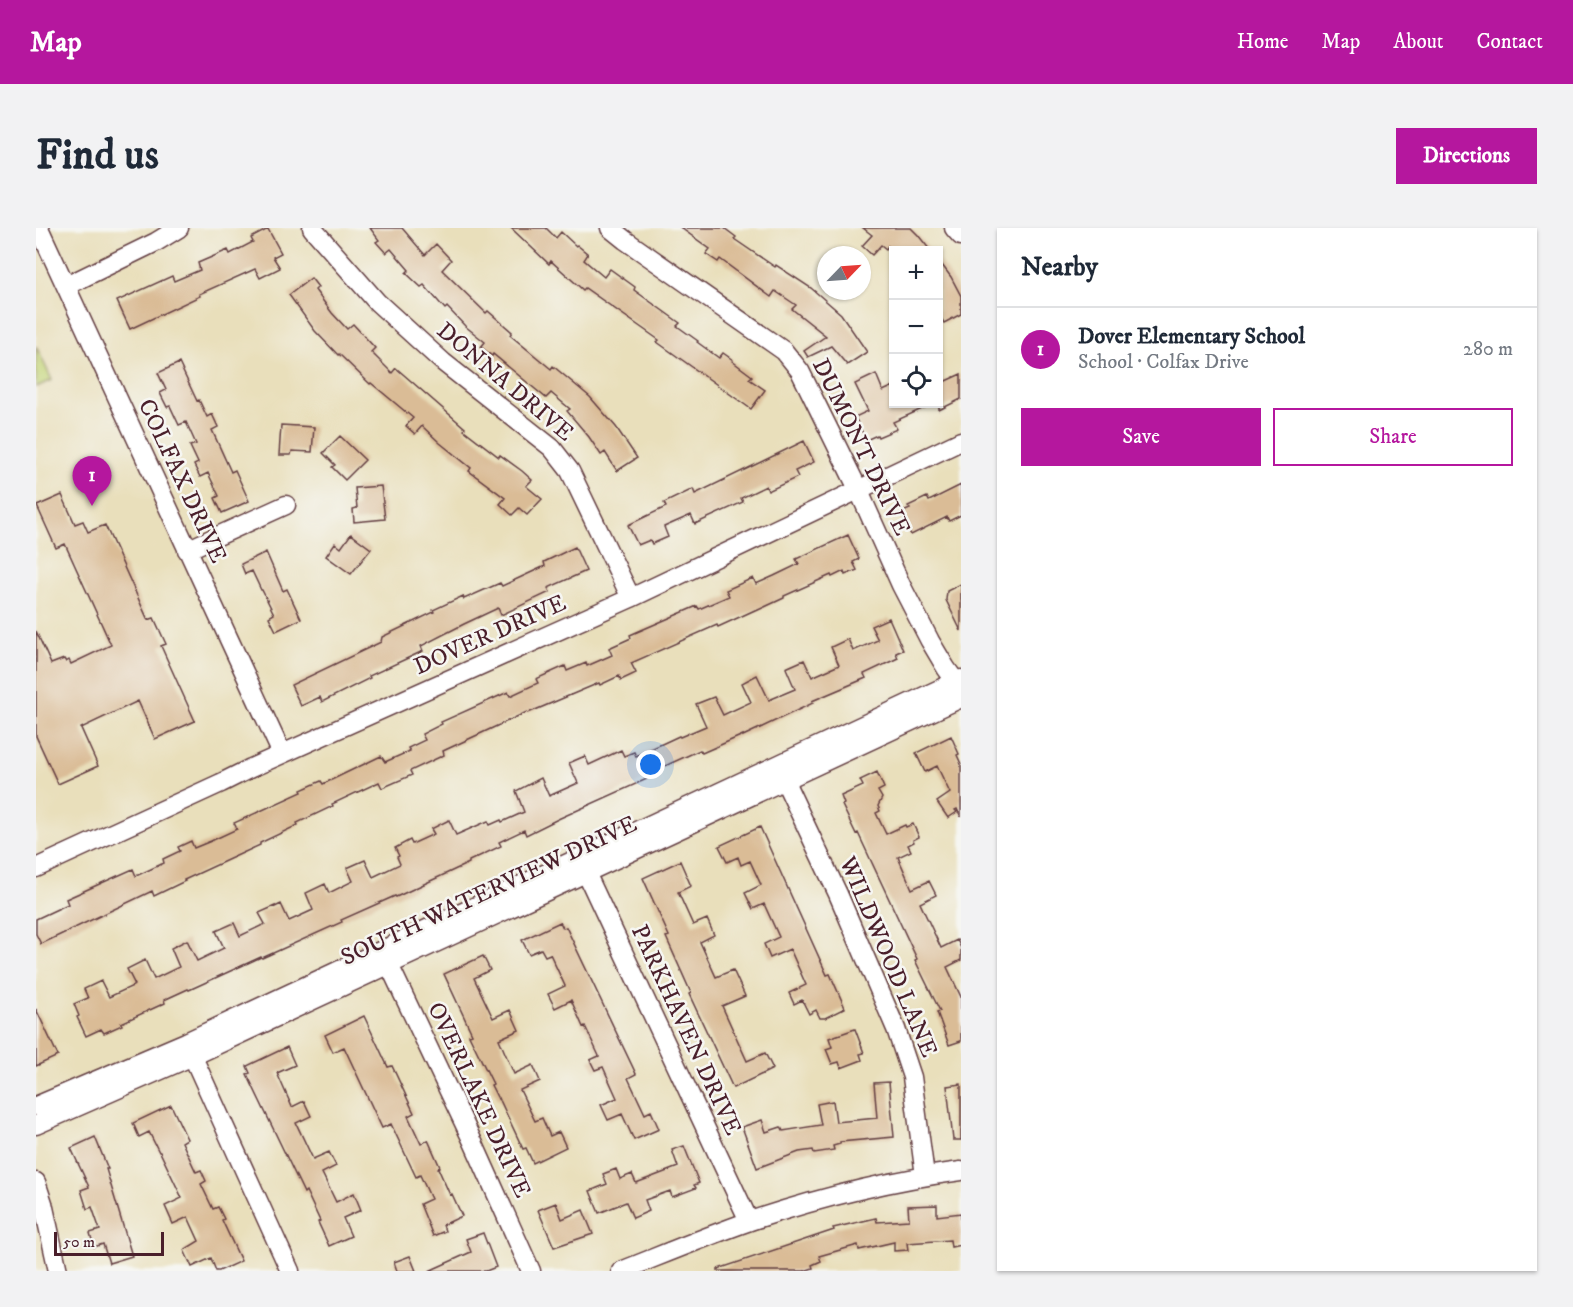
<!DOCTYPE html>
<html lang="en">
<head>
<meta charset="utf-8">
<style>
  :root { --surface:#fff; --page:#f2f2f3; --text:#1f2937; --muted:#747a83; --line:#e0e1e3; --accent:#b5179e }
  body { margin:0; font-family:"IM FELL DW Pica",serif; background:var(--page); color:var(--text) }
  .controls { position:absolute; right:18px; top:18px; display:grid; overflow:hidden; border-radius:0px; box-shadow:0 2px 4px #0004 }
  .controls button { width:54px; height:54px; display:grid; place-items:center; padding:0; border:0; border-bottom:2px solid var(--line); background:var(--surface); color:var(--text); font:30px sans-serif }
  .compass { position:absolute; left:781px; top:18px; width:54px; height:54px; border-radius:50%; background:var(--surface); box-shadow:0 2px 4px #0004; rotate:65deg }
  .scale { position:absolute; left:18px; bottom:15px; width:110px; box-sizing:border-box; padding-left:6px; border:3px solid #4a1f2b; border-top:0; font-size:16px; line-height:21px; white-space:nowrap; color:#4a1f2b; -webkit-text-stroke:4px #f6f6f2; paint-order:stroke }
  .you { position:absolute; left:615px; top:537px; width:21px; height:21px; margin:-15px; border:4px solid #fff; border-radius:50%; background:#1a73e8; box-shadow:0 0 0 9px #1a73e833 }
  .badge { display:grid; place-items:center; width:39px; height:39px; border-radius:50%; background:var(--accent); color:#fff; font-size:20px; font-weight:700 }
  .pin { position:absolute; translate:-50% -50px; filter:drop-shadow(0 2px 3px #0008) }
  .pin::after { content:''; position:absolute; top:32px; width:21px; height:18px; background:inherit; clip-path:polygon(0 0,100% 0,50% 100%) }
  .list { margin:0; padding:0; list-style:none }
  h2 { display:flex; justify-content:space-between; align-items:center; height:78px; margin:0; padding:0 24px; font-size:26px }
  h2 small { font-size:20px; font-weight:400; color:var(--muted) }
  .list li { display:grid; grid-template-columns:39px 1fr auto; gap:18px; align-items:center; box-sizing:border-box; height:84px; padding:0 24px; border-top:2px solid var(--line) }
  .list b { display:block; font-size:22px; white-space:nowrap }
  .list p { margin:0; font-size:20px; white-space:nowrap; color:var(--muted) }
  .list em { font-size:20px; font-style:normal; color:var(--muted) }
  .actions { display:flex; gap:12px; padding:18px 24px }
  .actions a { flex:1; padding:14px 0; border:2px solid var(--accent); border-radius:0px; text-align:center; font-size:21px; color:var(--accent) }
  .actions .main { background:var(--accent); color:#fff }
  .icon { flex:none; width:33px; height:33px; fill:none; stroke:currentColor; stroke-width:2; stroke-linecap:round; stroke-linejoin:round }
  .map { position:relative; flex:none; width:925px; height:1043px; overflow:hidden; border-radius:0px }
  header { display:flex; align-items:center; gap:36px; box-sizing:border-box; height:84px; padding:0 30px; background:var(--accent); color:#fff }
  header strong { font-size:28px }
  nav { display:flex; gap:33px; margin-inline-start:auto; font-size:21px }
  .intro { display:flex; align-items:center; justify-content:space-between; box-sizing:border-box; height:144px; padding:0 36px }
  h1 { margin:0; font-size:42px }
  .button { padding:15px 27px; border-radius:0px; background:var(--accent); color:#fff; font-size:21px; font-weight:700 }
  main { display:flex; gap:36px; padding:0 36px }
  aside { flex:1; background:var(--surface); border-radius:0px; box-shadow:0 2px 4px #0004 }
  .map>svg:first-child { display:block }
</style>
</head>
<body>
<header>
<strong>Map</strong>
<nav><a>Home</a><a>Map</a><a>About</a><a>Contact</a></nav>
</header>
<div class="intro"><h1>Find us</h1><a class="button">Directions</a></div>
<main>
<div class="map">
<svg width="925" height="1043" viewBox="0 0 925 1043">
  <rect width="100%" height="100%" fill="#f6f6f2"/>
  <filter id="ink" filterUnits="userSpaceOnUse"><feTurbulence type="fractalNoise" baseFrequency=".0167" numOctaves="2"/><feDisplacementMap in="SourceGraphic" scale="12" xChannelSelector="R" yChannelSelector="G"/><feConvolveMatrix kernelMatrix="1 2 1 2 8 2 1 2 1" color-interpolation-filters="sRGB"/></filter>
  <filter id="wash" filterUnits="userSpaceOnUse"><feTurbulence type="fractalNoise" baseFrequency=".008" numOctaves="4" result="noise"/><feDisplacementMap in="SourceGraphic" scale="24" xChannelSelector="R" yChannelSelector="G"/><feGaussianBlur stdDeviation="1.35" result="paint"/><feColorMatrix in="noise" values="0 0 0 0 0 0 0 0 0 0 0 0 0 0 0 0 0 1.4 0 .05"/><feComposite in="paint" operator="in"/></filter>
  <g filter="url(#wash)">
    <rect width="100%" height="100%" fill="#e9dfbb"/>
    <!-- green -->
    <path fill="#c3d476" stroke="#867a50" stroke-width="1.5" d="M0,118L16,152L0,159Z"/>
    <g id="blocks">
      <!-- building -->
      <path fill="#dabc96" d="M334,0H366L389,27L400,16L415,32L406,42L450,85L452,83L476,104L474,107L515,141L517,138L554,169L580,199L601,230L581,243L569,224L565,227L553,209L531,183L534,181L515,165L510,170L457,126L456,128L445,119L449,114L429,98L411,79L409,81L388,57L385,59L370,45L373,42L355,21L350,25L340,14L343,12Z
        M475,0H510L520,10L525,4L540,18L541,17L552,26L548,32L568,49L574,41L599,59L598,62L644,95L641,98L662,113L661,114L683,130L687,125L697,132L696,133L716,148L713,151L729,162L715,181L621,114L623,112L549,60L547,62L515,33L513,36Z
        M645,0H688L700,9L698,11L739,39L740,37L775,60L805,86L831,124L811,137L795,118L772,129L768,123L790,108L756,81L760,77L739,63L735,69L684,31L682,34L670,26L674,21Z
        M827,0H875L882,7L894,22H856L852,18L850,21L845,17L836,27L826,18L836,7Z
        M232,1L245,25L237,29L244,40L224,50L219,41L163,66L164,68L94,101L81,73L136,48L138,53L164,42L162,35L192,22L194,26L217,14L215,10Z
        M903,33L915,49L925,68V86L908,95L903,86Z
        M275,50L282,59L279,62L296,85L311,101L317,96L339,120L335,124L356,145L360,140L429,200L428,202L463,229L464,227L486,243L496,252L490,258L506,271L491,287L483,280L476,287L464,276L469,270L433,243L435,240L404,215L386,198L379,206L370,198L377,190L335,155L334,156L303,126L302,127L279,103L253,67Z
        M143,135L161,173L163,172L171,189L176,186L182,199L176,202L195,244L199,242L213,273L186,285L179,270L183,268L172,245L164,249L158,237L162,235L154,218L160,216L150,194L143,197L134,178L131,179L124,165L130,162L122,145Z
        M840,146L847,163L858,158V176H897L857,194L861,201L842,209L841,207L830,212L819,189L832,183L819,156Z
        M925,146V171L903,182V156Z
        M245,197L278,199L276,224L256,223L255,227H243Z
        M304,208L329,232L309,252L296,239L299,237L287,225Z
        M768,213L778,234L759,243L762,249L732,263L730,258L705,270L707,274L659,296L655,287L628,299L632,309L616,316L614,312L602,317L592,297L630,279L628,275L657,261L659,266Z
        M925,257V287L913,293L911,289L875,307L865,285L874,281L872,278L891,269L893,273Z
        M345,258L349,291L318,294L317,281L321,280L319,260Z
        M26,267L39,296L47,293L52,304L69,297L112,392L118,390L130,416L125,418L159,493L119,511L102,473L45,500L62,538L22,556L0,508V403L15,436L28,431L30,434L33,432L35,436L75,417L29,316L20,320L1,278Z
        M315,306L335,321L315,346L290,328L299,315L305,320Z
        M812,307L823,331L817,334L821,342L809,347L808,343L796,349L795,347L748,368V370L720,383L719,382L682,399L681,397L595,435L600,445L585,452L583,448L564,457L563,455L492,485L491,484L407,523L408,527L374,543L376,547L346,560L343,554L296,576L297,578L261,595L262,597L224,615V617L148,652L149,653L118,668L116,663L5,716L0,706V691L32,676L30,671L97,641L100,648L128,635L127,631L144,623L142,619L155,613L158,620L175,613L201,601L198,595L266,564L265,562L285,553L287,556L345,528L349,534L374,523L372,520L389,512L386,506L406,496L405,494L472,464L474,468L502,455L500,451L529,438L531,443L550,435L551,438L576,427L573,420L595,410L594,407L661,378L663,381L693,368L690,362L717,350L720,356L738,348L763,336L760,331Z
        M539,319L550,343L512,360L514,364L465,387L462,380L428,396L385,418L387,423L333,448L334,450L286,474L284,469L265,478L255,457L345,414L346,409L398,384L397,382L427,368L428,371L464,355L466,358L509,338L508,334Z
        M230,324L247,363L251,361L265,391L240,403L233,389L238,386L226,362H225L216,343L209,346L205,336Z
        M925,356V403L910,372L911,363Z
        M853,390L867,422L860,425L862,430L828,446L830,450L776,473L777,475L707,508V507L666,525L664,522L609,547L611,551L522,591L490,607L488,602L463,614L465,618L433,633V635L360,669L359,668L305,692L306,694L226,730L225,729L153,762L152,761L128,772L129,775L85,795L86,797L68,805L65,801L50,808L41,789L43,788L38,776L52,770L48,761L65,753L73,769L99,757L91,741L109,732L118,751L143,739L135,720L151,712L161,733L188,720L180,703L198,695L204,708L229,696L223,685L239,678V679L245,676L253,693L277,682L270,665L289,656L293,665L317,653L311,640L329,632L337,649L364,636L361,629L363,628L359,620L374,612L376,616L398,606L395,601L413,592L420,607L452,593L454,597L465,592L466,594L488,584L480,563L505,550L513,568L542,555L533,535L549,528L553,537L585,522L588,528L598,524L600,528L643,508L644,509L670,498L660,476L678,469L687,487L715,474L706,455L721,447L733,472L759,461L750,440L768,432L776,449L803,437L795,419L812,411L817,423L842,412L835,398Z
        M915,508L923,526L921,527L925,536V589L921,581L919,582L921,584L912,590L901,574L914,565L901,538L889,544L880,525Z
        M841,544L848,560L842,563L846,570L842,578L844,583L840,585L850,606L869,597L870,599L877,596L883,609L877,612L878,614L872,617L875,623L862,629L876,661L893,653L900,667L884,675L905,720L921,712L925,720V732L911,739L925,769V813L913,817L901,784L904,783L879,732L881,731L822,605L820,606L806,577L808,576L805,568L827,558L824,552Z
        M724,599L791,747L794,746L809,780L789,790H784L780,782L773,786L766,772L758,776L753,765L770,757L754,721L734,730L728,716L743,709L728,676L717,681L709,665L725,657L714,633L705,637L702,629L691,634L683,618Z
        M644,633L655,658L642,664L657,697L671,691L678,707L664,714L680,749L697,742L709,768L686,778L711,833L729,825L737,841L697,860L653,766L655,765L630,709L633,708L607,650Z
        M524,694L527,700L530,699L600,846L592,850L609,886L615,883L623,901L598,912L586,886L572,892L565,877L581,870L567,839L559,842L554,832L563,828L549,798L547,799L535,772L519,780L512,766L529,758L514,726L509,728L505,721L493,726L486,712Z
        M447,728L454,742L438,750L457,790L474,782L483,802L463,811L478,846L497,837L504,853L484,862L499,893L506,890L514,908L523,904L530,919L497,935L490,920L487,921L463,870L462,871L455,857L457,856L433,807L436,806L408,746Z
        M0,781L22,828L0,838Z
        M328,788L352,839L356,838L378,885L372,888L385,916L392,912L404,939L402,940L414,967L416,966L426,988L407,997L409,1003L397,1008L384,976L395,971L384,947L380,949L355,896L346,900L308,819L297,824L289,807Z
        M819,801L828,825L824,826L826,832L805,840L803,834L796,836L790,821L796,819L793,810Z
        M251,819L259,837L241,845L256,879L268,873L275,888L260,895L277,931L293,924L300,938L286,945L300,974L318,965L325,982L307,990L315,1008L293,1018L282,994L284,993L270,963L268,965L211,846L214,845L211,838Z
        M853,854L858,909L804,914V916L797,918L798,922L778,925L777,922L763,924L721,940L706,899L726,892L730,904L745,899L747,903L785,897L781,876L797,873L800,894L841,890L838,855Z
        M925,856V912H917L911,858Z
        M135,877L151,911L146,914L160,944L165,942L170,953L165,956L177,981L182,979L188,991L186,992L205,1033L183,1043H180L175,1030L156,1039L148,1022L163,1013L152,989L137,996L129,978L146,970L124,924H123L113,904L103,909L97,895Z
        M59,909L72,941H70L96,1028L73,1035L67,1016L58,1019L54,1005L64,1002L56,979L51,981L45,962L53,959L35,920Z
        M648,918L663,955L658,957L660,960L636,969L634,963L609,972L613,983L597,990L590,974L563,985L554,963L571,956L567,946L580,941L584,951L596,946L600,955L642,939L636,922Z
        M520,975L526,991L547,982L557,1006L518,1019L502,982Z
        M901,977V988L925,985V1017L915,1019L914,1012L871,1015L872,1022L858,1023V1014L823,1022L822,1017L783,1028L785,1033L776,1037L777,1040L768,1043H682V1041L798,1002L797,1000L840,990L841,994L873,992L872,978Z
        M447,1005L460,1039L450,1043H393L435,1024L430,1011Z
        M374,1028L380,1043H361L358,1034Z"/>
    </g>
  </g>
  <g filter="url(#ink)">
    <use href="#blocks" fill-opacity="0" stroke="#623c41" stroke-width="1.5"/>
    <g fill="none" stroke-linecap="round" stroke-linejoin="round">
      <defs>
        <path id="minor" d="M3,0L246,526
          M276,0L341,74L407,134L516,220L534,243L595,370
          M574,0L589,12L748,123L764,143L822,261L865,357L894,413L910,440L925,461
          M918,0L925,8
          M30,58L120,14L143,0
          M151,322L250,277
          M744,543L802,666L860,801L876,849L889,948
          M545,634L713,993
          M0,640L185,555L215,540L595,370L925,213
          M348,726L437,914L495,1043
          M152,818L254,1043
          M0,878L150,814L925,451
          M0,897L157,828L925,470
          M0,954L7,975L22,1043
          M585,1043C628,1026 671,1008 714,993C780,971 856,952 925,943"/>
      </defs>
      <!-- minor casing -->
      <use href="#minor" stroke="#623c41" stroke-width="21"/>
      <!-- minor -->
      <use href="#minor" stroke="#fff" stroke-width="18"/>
    </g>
  </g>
  <g text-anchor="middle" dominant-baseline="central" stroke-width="5" stroke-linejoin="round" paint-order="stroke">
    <!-- street labels -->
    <g font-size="24" fill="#4a1f2b" stroke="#f6f6f2">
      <text transform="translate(469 154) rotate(40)">DONNA DRIVE</text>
      <text transform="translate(825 219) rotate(64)">DUMONT DRIVE</text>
      <text transform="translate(146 253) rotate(65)">COLFAX DRIVE</text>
      <text transform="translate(454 407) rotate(-24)">DOVER DRIVE</text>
      <text transform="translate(453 663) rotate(-25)">SOUTH WATERVIEW DRIVE</text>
      <text transform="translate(852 729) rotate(67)">WILDWOOD LANE</text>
      <text transform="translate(650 802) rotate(65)">PARKHAVEN DRIVE</text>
      <text transform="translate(443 872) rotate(65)">OVERLAKE DRIVE</text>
    </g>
  </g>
</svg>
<div class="controls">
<button>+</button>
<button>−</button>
<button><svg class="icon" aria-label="locate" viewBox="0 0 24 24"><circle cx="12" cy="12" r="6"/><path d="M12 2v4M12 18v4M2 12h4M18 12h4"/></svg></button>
</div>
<svg class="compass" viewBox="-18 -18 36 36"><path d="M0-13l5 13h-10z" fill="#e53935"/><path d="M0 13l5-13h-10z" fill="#747a83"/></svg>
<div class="scale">50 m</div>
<div class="you"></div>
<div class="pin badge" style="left:56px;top:278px">1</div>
</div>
<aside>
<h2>Nearby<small></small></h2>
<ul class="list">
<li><span class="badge">1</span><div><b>Dover Elementary School</b><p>School · Colfax Drive</p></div><em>280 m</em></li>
</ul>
<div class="actions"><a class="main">Save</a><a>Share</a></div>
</aside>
</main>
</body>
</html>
